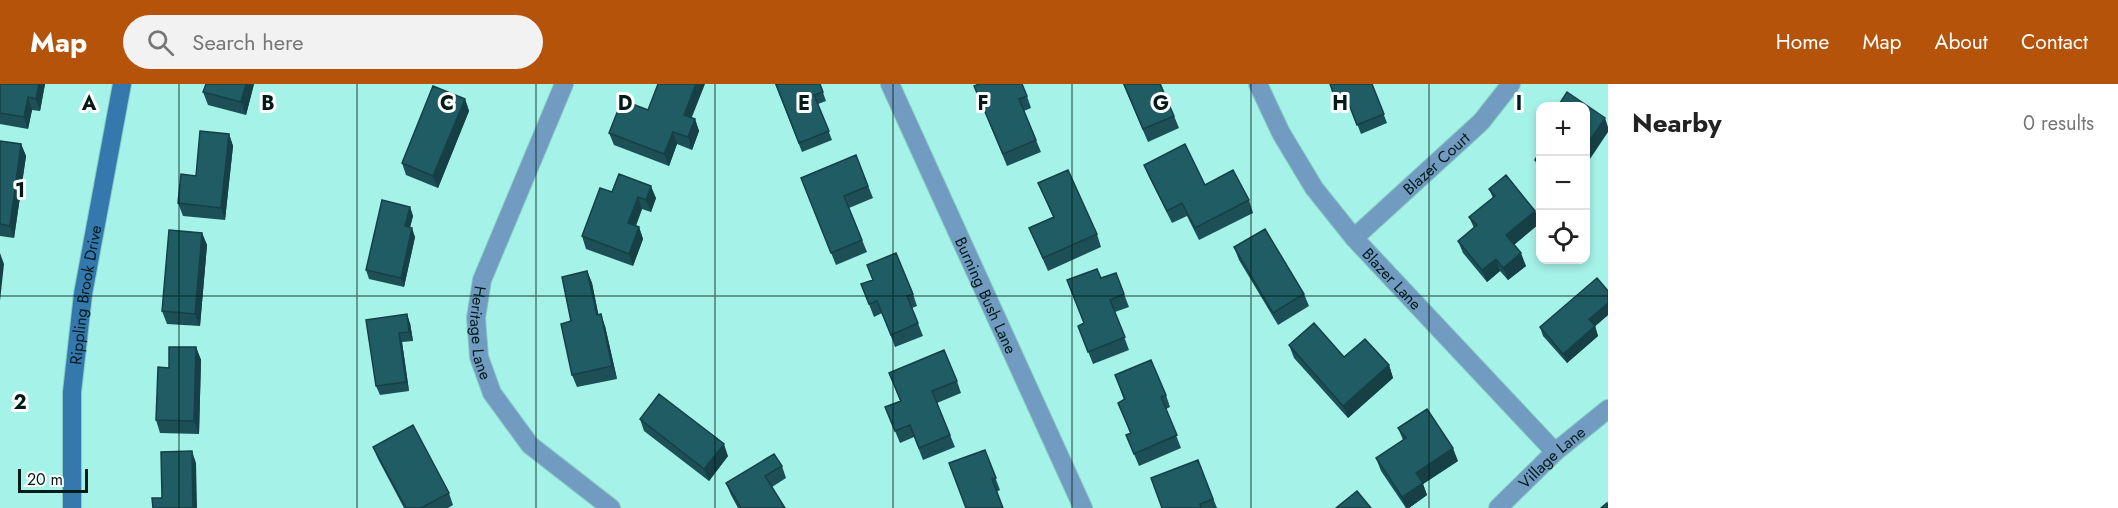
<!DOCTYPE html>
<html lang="en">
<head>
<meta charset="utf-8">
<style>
  :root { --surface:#fff; --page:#f2f2f2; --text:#222; --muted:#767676; --line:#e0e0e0; --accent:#b45309 }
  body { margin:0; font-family:Jost,sans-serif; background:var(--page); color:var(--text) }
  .controls { position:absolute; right:18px; top:18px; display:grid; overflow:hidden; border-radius:12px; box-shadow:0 3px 9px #0003 }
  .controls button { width:54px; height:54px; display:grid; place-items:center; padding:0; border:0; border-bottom:2px solid var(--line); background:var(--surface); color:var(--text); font:30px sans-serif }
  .scale { position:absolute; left:18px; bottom:15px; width:70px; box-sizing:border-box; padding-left:6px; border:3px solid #001b18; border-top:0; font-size:16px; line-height:21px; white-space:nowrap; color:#001b18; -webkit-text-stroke:4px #fff; paint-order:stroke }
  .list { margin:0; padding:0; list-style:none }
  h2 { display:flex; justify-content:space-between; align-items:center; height:78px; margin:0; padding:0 24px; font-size:26px }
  h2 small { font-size:20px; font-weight:400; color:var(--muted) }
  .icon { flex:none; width:33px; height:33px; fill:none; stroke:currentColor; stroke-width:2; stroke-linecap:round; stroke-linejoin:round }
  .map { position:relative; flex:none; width:1608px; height:424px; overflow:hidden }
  header { display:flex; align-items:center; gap:36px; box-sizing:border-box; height:84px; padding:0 30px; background:var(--accent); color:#fff }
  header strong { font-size:28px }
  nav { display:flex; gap:33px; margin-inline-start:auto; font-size:21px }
  .search { width:420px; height:54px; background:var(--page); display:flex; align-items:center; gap:15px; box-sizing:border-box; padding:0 21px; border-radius:33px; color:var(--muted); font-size:22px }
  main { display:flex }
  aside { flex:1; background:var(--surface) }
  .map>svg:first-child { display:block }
</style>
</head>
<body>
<header>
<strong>Map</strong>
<div class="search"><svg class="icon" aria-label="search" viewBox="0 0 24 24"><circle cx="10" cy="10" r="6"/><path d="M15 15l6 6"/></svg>Search here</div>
<nav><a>Home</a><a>Map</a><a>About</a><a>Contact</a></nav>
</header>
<main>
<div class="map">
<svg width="1608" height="424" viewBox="0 0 1608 424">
  <rect width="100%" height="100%" fill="#a5f2e8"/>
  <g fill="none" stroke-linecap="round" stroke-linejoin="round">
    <defs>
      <g id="street">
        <path id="s1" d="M564,0L482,196L476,234L479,273L492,309L530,361L611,424"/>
        <path id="s2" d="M890,0L1083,424"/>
        <path id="s3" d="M1258,0L1281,49L1314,104L1354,154L1555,368"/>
        <path id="s4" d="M1354,154L1481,38L1511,0"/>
        <path id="s5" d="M1498,424L1555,368L1608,325"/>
      </g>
      <g id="secondary">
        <path id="s6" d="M72,424V308L83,210L122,0"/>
      </g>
    </defs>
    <!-- street casing -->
    <use href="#street" stroke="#87cbc3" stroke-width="20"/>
    <!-- secondary casing -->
    <use href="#secondary" stroke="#87cbc3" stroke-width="20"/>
    <!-- street -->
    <use href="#street" stroke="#719bc0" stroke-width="18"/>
    <!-- secondary -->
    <use href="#secondary" stroke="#3578ae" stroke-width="18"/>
  </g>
  <!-- wall -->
  <path fill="#1c4f56" d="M0,0H45L40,27L32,26L28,45L0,40Z
    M254,0L246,31L208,21L203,8Z
    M775,0H820L826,17L818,20L832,56L802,68Z
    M1123,0H1161L1179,44L1148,58Z
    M1330,0H1372L1387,39L1361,50L1349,19L1339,23Z
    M974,2L1027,12L1031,24L1024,27L1041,68L1007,82Z
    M465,15L469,27L438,104L406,91L402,79Z
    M648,26L695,35L699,47L692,66L677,60L669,82L614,61L609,49Z
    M229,50L233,62L225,136L183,132L178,119L196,92Z
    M0,57L21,60L26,72L14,154L0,152Z
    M856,71L873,114L849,124L867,168L836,181L801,94Z
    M1535,76L1540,79V89L1539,88Z
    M1144,81L1205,101L1249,116L1253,129L1199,156L1187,132L1172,139L1149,93Z
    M1038,99L1097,150L1101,163L1048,187L1029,144L1053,133Z
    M1489,105L1535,127L1540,139L1514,161L1526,182L1508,196L1500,187L1487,198L1463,169L1458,157L1474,144L1469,133L1493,114Z
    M612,108L656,114L651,128L642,125L636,142L639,143L643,155L633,182L586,165L582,152Z
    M410,123L413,132L410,143L415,153L404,203L369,195L366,186Z
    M202,149L207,161L200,242L167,240L162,227Z
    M1234,163L1304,210L1309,222L1278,241L1239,176Z
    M587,187L592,199L598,230L605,242L617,295L577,303L572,291L571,237Z
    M1116,189L1129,223L1115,228L1129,266L1093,280L1078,242L1084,239L1101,194Z
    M861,200L913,210L917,222L912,224L923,252L895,263L882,229L874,233Z
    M1608,231L1595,242L1598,252L1567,279L1543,252L1540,243Z
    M366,236L410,239L413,257L402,258L409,307L380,311L376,302Z
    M1289,261L1344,273L1389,281L1393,294L1348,334L1294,274Z
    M196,263L201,276L199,350L160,349L156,336L169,284Z
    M889,289L957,297L961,309L937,319L955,363L923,376L914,353L900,359L885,323L900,317Z
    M1115,291L1166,311L1170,323L1166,325L1181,364L1139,382L1126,351L1130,349L1118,319L1124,316Z
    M640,335L728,372L709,397L644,347Z
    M1398,344L1458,377L1423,400L1427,411L1409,424H1406L1381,387L1376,374L1403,356Z
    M373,363L449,409L453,421L448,424H404L378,375Z
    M985,366L1000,406L966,424Z
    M1198,376L1217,424H1162Z
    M782,382L786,394L772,403L785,424H738L731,411L726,399Z"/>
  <!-- shaded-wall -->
  <path fill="#164046" d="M39,0H45L40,27L36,15Z
    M246,0H254L246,31L241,18Z
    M696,0H705L688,43L684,31Z
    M28,13L32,26L28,45L24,33Z
    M465,15L469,27L438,104L433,92Z
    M1605,34L1608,43V48L1586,81V62Z
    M695,35L699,47L692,66L688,53Z
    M673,48L677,60L669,82L664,70Z
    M229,50L233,62L225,136L221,124Z
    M21,60L26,72L14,154L10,142Z
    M651,102L656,114L651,128L646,116Z
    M638,113L642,125L632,151L628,139Z
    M410,123L413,132L408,151L405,142Z
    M1535,127L1540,139L1510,164L1506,151Z
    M639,143L643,155L633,182L629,170Z
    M412,144L415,153L404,203L401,194Z
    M202,149L207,161L200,242L195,230Z
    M0,169L4,180L0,217Z
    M1521,169L1526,182L1508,196L1503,184Z
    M1496,175L1500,187L1487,198L1482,186Z
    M587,187L592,199L601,243L597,231Z
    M1608,219V231L1592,245L1589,235Z
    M407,230L410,239L413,257L409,248Z
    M601,230L605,242L617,295L612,282Z
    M1595,242L1598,252L1567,279L1563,270Z
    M399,249L402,258L409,307L406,298Z
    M196,263L201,276L199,350L194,337Z
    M1389,281L1393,294L1348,334L1343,322Z
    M724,360L728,372L709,397L704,385Z
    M1453,364L1458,377L1423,400L1427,411L1409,424H1406L1402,413L1416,389Z
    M192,367L196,379L197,424H193Z"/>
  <!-- building -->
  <path fill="#205c64" stroke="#164046" stroke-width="1.5" d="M0,0H39L36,15L28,13L24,33L0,29Z
    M206,0H246L241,18L203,8Z
    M658,0H696L684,31L695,35L688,53L673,48L664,70L609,49L622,16L648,26Z
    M776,0H820L823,8L814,11L829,47L799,59Z
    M979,0H1022L1027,12L1019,15L1036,56L1003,70L974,2Z
    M1124,0H1160L1174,32L1143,45Z
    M1330,0H1372L1384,30L1357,41L1345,10L1335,14Z
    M433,2L465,15L433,92L402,79Z
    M1567,8L1605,34L1586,62V22H1558Z
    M200,47L229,50L221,124L178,119L181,90L196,92Z
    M0,57L21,60L10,142L0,140Z
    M1185,60L1205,101L1233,86L1249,116L1195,144L1182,119L1167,127L1144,81Z
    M1540,67V79L1535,76Z
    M856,71L868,102L844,112L862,156L831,169L801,94Z
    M1068,86L1097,150L1043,174L1029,144L1054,133L1038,99Z
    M619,90L651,102L646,116L638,113L628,139L639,143L629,170L582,152L600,104L612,108Z
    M1506,91L1535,127L1506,151L1521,169L1503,184L1496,175L1482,186L1458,157L1477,141L1469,133L1495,112L1489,105Z
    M382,116L410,123L405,142L412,144L401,194L366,186Z
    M1265,145L1304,210L1273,229L1234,163Z
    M169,146L202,149L195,230L162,227Z
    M896,169L913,210L907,212L918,239L891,251L877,217L869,220L861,200L873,196L867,181Z
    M1097,185L1101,194L1116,189L1124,210L1110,216L1125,253L1088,268L1078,242L1084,239L1067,196Z
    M587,187L597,231L601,230L612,282L572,291L561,240L571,237L562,193Z
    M1597,194L1608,207V219L1589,235L1595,242L1563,270L1540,243Z
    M407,230L409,248L399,249L406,298L376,302L366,236Z
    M1314,239L1344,273L1365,255L1389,281L1343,322L1289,261Z
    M169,263H196L194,337L156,336L158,283L169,284Z
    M944,266L957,297L932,307L950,351L919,364L910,341L895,347L885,323L901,317L889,289Z
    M1151,276L1166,311L1161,313L1177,351L1134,370L1126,351L1131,349L1118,319L1125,315L1115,291Z
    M659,310L724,360L704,385L640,335Z
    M1427,325L1453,364L1416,389L1423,399L1402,413L1376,374L1406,354L1398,344Z
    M413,341L449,409L421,424H406L373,363Z
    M985,366L996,394L992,395L1003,424H966L949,379Z
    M192,367L193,424H153L152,414H162L161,368Z
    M774,370L782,382L765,392L785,424H741L726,399Z
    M1198,376L1213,415L1200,420L1201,424H1162L1151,394Z
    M1357,407L1371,424H1336Z
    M1607,419L1608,424H1601Z"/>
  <!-- grid -->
  <path fill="none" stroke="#001b18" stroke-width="1.5" stroke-opacity="0.55" d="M179,0V424M357,0V424M536,0V424M715,0V424M893,0V424M1072,0V424M1251,0V424M1429,0V424M0,212H1608"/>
  <g text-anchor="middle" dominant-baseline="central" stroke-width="6" stroke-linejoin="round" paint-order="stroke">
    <!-- street labels -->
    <g font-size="16" fill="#001b18" stroke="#fff">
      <text stroke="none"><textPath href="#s4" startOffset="111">Blazer Court</textPath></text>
      <text stroke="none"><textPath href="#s3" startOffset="238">Blazer Lane</textPath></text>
      <text stroke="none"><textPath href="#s6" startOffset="214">Rippling Brook Drive</textPath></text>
      <text stroke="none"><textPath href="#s2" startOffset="232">Burning Bush Lane</textPath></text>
      <text stroke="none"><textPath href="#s1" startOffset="266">Heritage Lane</textPath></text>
      <text stroke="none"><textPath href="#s5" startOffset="74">Village Lane</textPath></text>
    </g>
  </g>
  <g font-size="20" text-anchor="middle" font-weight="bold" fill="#001b18" stroke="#fff" stroke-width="6" stroke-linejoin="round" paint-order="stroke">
    <text x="89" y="26">A</text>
    <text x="268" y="26">B</text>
    <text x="447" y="26">C</text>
    <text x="625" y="26">D</text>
    <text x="804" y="26">E</text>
    <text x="983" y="26">F</text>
    <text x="1161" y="26">G</text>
    <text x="1340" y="26">H</text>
    <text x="1519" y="26">I</text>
    <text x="20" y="113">1</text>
    <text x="20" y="325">2</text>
  </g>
</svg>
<div class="controls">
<button>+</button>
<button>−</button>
<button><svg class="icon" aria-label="locate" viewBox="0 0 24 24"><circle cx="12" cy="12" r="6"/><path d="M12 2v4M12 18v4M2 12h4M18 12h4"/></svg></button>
</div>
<div class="scale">20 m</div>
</div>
<aside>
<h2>Nearby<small>0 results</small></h2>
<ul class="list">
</ul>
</aside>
</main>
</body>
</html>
